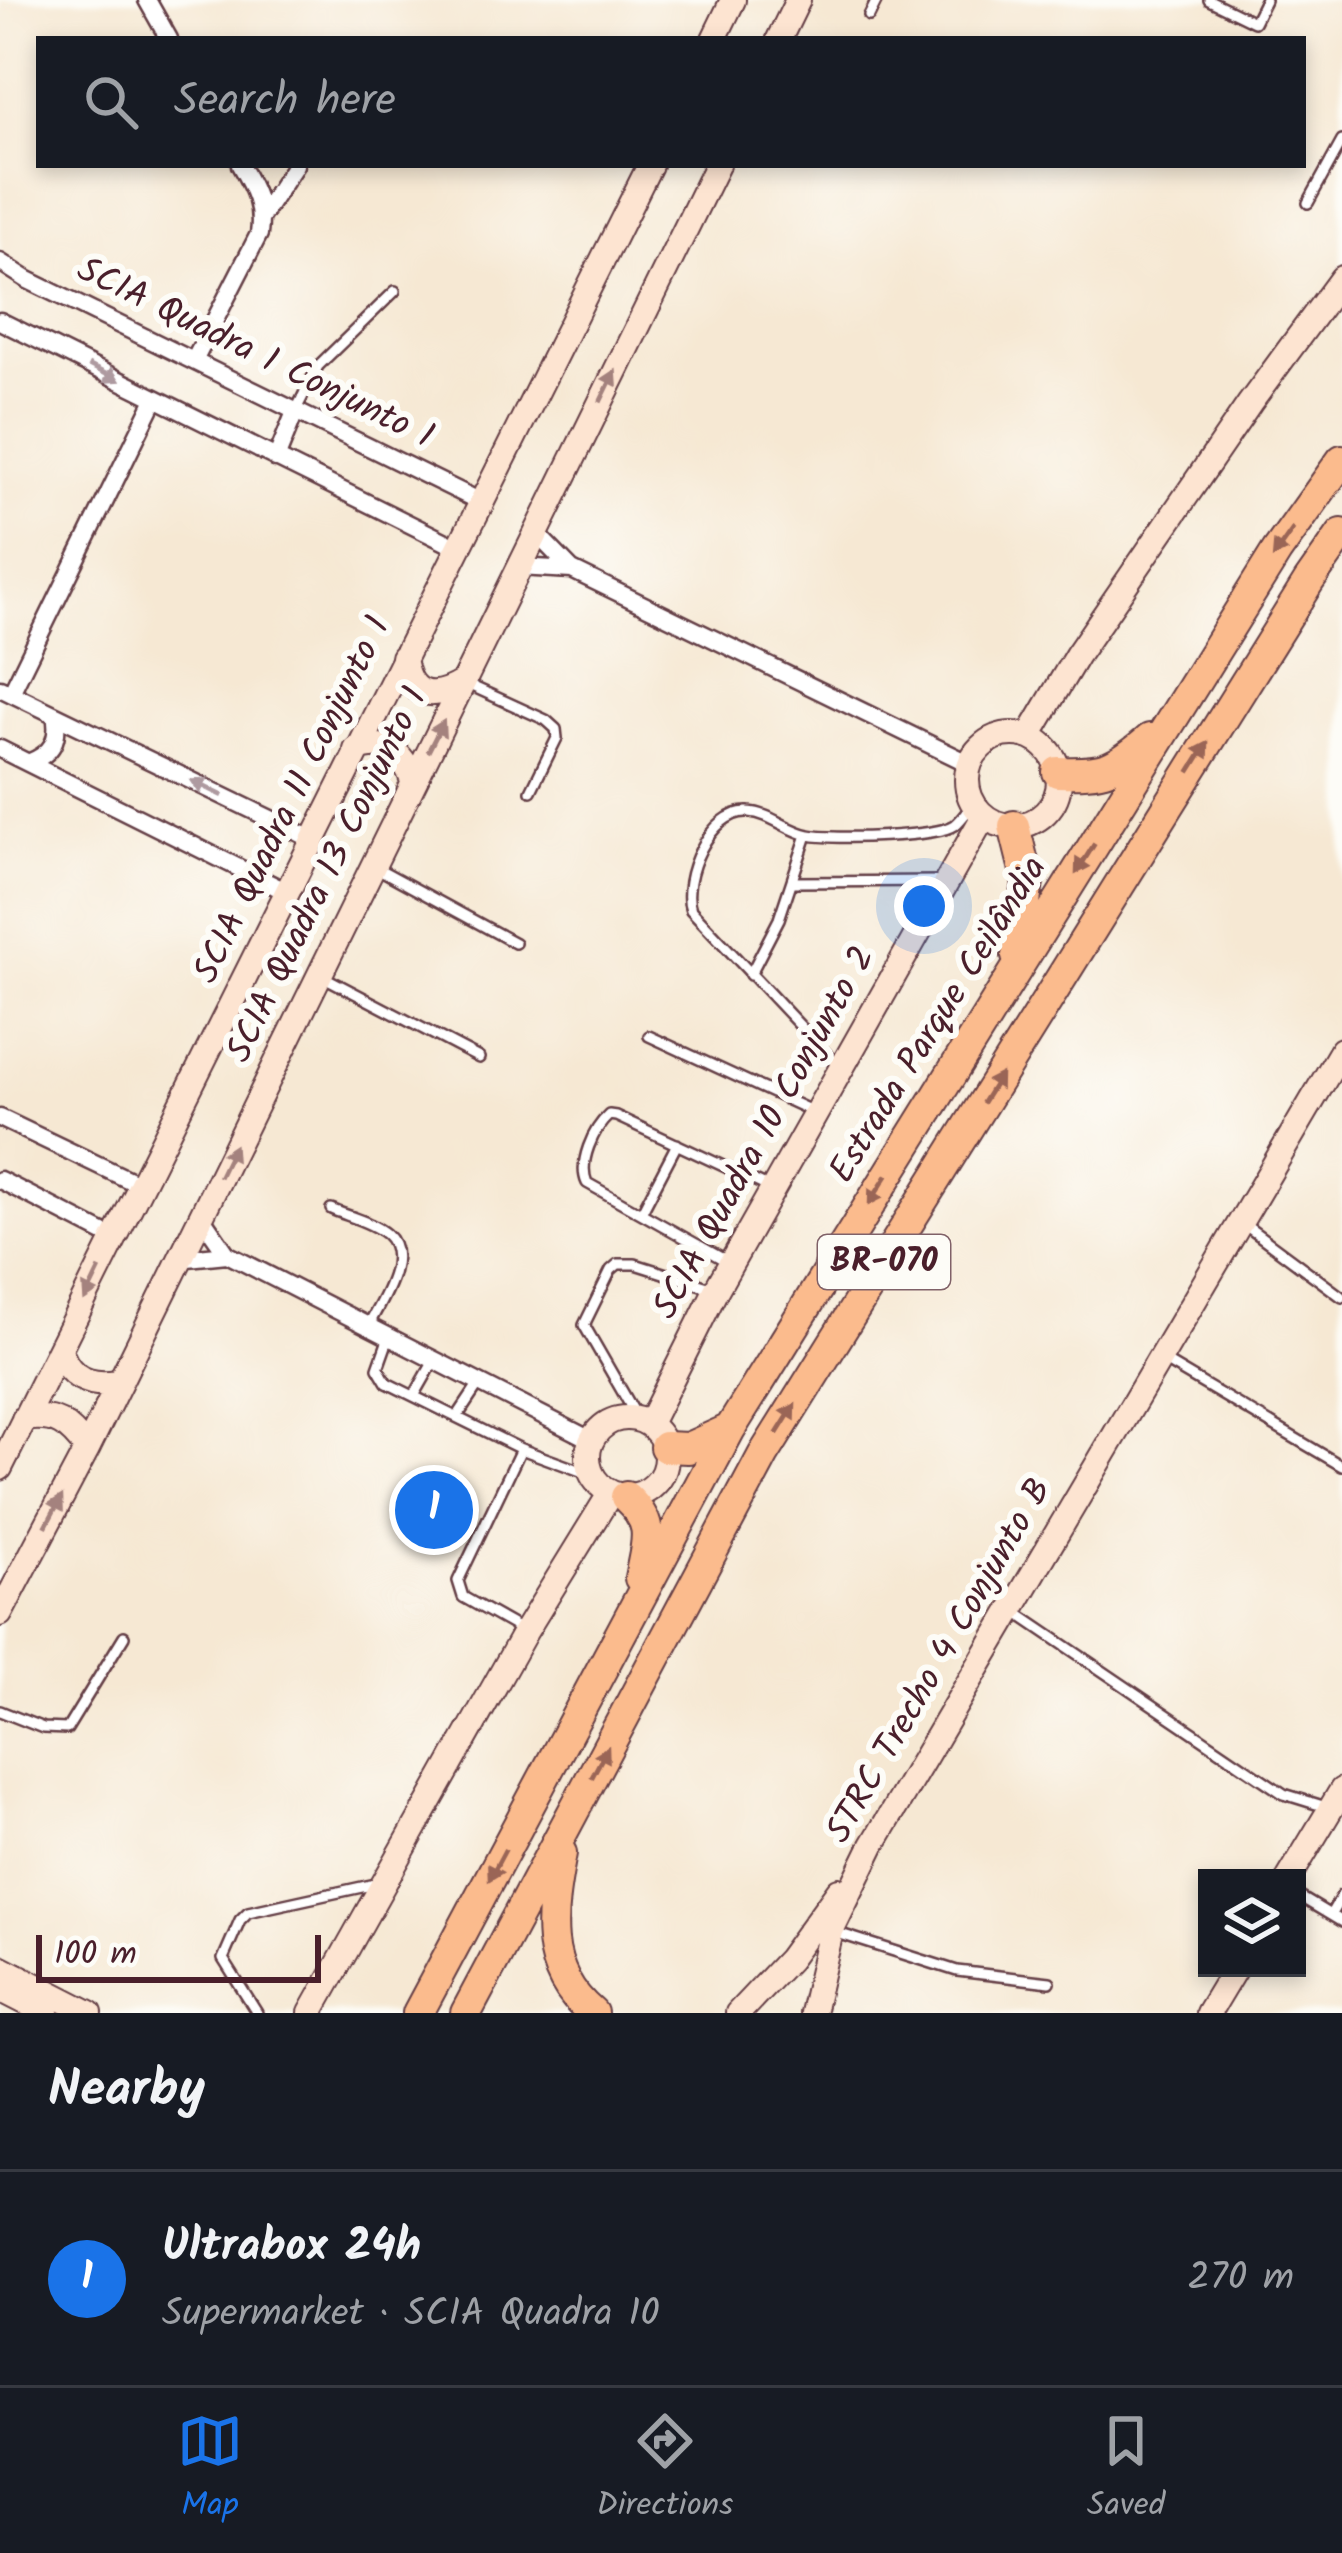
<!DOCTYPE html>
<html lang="en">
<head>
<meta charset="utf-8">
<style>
  :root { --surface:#171b24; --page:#20242c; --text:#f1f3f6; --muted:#9ea1a6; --line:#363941; --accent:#1a73e8 }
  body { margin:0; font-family:Kalam,sans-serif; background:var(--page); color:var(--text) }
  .controls { position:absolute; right:36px; bottom:36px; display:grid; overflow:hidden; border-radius:0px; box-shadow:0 6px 18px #0003 }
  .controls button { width:108px; height:108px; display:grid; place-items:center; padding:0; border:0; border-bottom:3px solid var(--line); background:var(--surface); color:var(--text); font:60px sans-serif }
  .scale { position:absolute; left:36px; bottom:30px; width:285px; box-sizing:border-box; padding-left:12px; border:6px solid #4a1f2b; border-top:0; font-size:33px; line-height:42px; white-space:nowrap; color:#4a1f2b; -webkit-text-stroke:9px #fdfcf7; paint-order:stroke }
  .you { position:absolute; left:924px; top:906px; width:42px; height:42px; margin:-30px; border:9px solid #fff; border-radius:50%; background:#1a73e8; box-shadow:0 0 0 18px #1a73e833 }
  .badge { display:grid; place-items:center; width:78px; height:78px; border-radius:50%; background:var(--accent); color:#fff; font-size:39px; font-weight:700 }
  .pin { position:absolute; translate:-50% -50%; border:6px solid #fff; box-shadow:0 3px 12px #0006 }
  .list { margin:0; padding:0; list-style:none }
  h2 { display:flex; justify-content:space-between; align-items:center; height:156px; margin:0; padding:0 48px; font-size:51px }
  h2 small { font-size:39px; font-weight:400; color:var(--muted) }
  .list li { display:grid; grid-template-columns:78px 1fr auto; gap:36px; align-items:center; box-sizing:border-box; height:216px; padding:0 48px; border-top:3px solid var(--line) }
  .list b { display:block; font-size:45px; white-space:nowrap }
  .list p { margin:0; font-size:39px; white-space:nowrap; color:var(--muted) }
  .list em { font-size:39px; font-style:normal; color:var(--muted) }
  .icon { flex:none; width:66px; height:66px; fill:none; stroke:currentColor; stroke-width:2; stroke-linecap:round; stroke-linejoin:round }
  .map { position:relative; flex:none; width:1342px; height:2013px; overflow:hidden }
  .search { position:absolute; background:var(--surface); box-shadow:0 6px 18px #0003; left:36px; right:36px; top:36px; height:132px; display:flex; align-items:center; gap:30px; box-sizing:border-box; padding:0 42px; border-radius:0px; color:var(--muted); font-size:45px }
  .sheet { height:372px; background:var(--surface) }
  nav { display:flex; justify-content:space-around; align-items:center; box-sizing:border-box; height:168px; border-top:3px solid var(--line); background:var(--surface); font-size:33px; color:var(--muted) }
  nav a { display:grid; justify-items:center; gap:6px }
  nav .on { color:var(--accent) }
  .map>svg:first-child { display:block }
</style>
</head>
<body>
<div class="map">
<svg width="1342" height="2013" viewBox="0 0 1342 2013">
  <rect width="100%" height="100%" fill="#fdfcf7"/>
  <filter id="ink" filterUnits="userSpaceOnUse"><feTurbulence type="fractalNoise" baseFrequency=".00833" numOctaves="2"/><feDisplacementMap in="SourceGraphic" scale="24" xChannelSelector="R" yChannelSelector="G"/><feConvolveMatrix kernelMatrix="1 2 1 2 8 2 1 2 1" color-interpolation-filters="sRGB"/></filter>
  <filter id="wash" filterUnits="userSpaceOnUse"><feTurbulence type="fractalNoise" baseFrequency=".004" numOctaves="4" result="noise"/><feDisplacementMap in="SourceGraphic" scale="48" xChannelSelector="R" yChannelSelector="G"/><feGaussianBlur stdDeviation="2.7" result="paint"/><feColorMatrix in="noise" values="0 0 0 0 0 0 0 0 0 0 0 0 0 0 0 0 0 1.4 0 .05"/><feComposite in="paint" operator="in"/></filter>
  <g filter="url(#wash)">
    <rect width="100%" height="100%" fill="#f6e8d3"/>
  </g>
  <g filter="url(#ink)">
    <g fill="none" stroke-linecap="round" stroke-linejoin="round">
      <defs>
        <path id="lane" d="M1209,0L1254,22L1265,0
          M869,16L877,0
          M1308,203L1342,141
          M296,410L318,366L395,291
          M467,684L546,720L556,729L557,738L531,791
          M377,868L515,943
          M794,882L944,881
          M750,975L779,919L807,835
          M324,977L479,1058
          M649,1036L816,1113
          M837,1065L691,910C680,880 710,809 749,812C770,813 788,831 809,835C832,840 938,837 955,825C962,819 968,810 973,804
          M331,1209C347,1216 372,1222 386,1234C412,1257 379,1304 368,1326
          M641,1213L677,1144
          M1245,1225L1342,1297
          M730,1263L587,1183C578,1163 593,1129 609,1115L616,1116L768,1187
          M389,1337L378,1368L387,1383L521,1449L589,1474
          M1161,1359L1342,1466
          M414,1396L434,1361
          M457,1417L479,1384
          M637,1417L584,1325L611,1270L618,1264H635L711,1288
          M521,1449L458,1581L463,1597L525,1632
          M1011,1609L1284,1794L1326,1807
          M0,1711L43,1728L67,1729L124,1636
          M1297,1895L1342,1922
          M1331,1914L1342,1895
          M831,1931L957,1971L1050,1982
          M257,2013L223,1959L240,1920L248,1912L380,1883"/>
        <path id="street" d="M147,0L169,39
          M261,217L295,165
          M0,262L28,280L483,503
          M0,321L460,549
          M194,361L259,234C263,206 254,189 240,165
          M276,459L295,412
          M535,532L572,570L970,764
          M518,567L572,570
          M0,688L312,839
          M11,693L155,399
          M0,749L287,892
          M28,763C52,754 60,740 55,715
          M0,1118L142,1186
          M0,1180L115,1239
          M200,1215L227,1254L593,1441
          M178,1259L227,1254"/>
        <path id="secondary" d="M714,39L733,0
          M779,39L798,0
          M403,657C408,696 431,702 463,682
          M967 780a46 46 0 1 1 92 0a46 46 0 1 1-92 0Z
          M1029,736L1077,655L1250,403L1342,278
          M356,750C386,738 403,752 413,781
          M60,1349C67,1377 89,1387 117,1382
          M588 1457a39 39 0 1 1 78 0a39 39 0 1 1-78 0Z
          M24,1419C55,1414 69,1424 87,1449
          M649,1424L716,1290L984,816
          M0,1468L650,165
          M0,1614L87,1449L717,165
          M1289,1878L1342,1790
          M0,1967L90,2013
          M0,1989L47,2013
          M311,2013L525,1632L610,1494
          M738,2013L789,1959L839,1890
          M812,2013L831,1931L873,1845L1342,1050
          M1208,2013L1235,1968"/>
        <path id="highway" d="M1058,772C1105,774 1115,769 1150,739
          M1014,826L1028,882L1017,956
          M665,1447L688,1448L730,1429
          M626,1497C656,1525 647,1540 640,1578
          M561,1853C550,1913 540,1970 592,2013
          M418,2013L730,1429L1277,551L1342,460
          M466,2013L764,1454L1309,581L1342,534"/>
      </defs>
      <!-- lane casing -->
      <use href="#lane" stroke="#643d44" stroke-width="14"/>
      <!-- street casing -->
      <use href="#street" stroke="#643d44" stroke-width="21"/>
      <!-- secondary casing -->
      <use href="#secondary" stroke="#643d44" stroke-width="28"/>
      <!-- highway casing -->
      <use href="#highway" stroke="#643d44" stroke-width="34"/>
      <!-- lane -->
      <use href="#lane" stroke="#fff" stroke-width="9"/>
      <!-- street -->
      <use href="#street" stroke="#fff" stroke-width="16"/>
      <!-- secondary -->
      <use href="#secondary" stroke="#fde4d1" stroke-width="24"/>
      <!-- highway -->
      <use href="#highway" stroke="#fbbb8d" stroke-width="30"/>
    </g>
    <!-- one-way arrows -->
    <defs><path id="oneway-solid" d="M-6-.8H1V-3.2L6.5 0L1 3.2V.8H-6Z" transform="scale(3)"/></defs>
    <g fill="#ae9aa0">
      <use href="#oneway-solid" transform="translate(104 373) rotate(27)"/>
      <use href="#oneway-solid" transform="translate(207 788) rotate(-154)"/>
    </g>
    <g fill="#a4827e">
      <use href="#oneway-solid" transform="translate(608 386) rotate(-64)"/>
      <use href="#oneway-solid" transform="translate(436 736) rotate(-63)"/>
      <use href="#oneway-solid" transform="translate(227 1161) rotate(-64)"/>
      <use href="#oneway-solid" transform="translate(92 1285) rotate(116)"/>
      <use href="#oneway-solid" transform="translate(54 1511) rotate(-62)"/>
    </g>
    <g fill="#9a6557">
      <use href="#oneway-solid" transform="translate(1283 543) rotate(125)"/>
      <use href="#oneway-solid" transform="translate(1199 757) rotate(-58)"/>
      <use href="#oneway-solid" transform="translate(1085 859) rotate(122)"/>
      <use href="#oneway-solid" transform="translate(992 1088) rotate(-58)"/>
      <use href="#oneway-solid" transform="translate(878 1190) rotate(122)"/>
      <use href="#oneway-solid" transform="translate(786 1419) rotate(-58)"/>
      <use href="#oneway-solid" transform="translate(600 1762) rotate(-62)"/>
      <use href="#oneway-solid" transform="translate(497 1865) rotate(118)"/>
    </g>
  </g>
  <g text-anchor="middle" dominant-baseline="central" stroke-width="12" stroke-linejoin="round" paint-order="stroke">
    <!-- shield labels -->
    <rect fill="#fdfcf7" stroke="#806168" stroke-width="3" x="818" y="1235" width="132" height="54" rx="9"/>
    <g font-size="33" font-weight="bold" fill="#4a1f2b">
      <text x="884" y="1262">BR-070</text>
    </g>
    <!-- street labels -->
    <g font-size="36" fill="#4a1f2b" stroke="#fdfcf7">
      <text transform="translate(255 354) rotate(26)">SCIA Quadra 1 Conjunto 1</text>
      <text transform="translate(293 800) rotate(-64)">SCIA Quadra 11 Conjunto 1</text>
      <text transform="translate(328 875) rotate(-64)">SCIA Quadra 13 Conjunto 1</text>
      <text transform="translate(939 1020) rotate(-58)">Estrada Parque Ceilândia</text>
      <text transform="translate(765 1133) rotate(-61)">SCIA Quadra 10 Conjunto 2</text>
      <text transform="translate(940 1661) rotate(-60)">STRC Trecho 4 Conjunto B</text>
    </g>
  </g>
</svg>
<div class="controls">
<button><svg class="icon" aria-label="layers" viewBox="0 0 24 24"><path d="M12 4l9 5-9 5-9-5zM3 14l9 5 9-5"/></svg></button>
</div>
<div class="scale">100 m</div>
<div class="you"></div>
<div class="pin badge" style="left:434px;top:1510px">1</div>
<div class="search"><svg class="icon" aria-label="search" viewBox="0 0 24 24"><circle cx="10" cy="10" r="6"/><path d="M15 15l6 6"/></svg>Search here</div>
</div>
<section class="sheet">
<h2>Nearby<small></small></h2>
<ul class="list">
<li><span class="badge">1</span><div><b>Ultrabox 24h</b><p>Supermarket · SCIA Quadra 10</p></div><em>270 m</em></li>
</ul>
</section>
<nav>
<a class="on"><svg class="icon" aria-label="map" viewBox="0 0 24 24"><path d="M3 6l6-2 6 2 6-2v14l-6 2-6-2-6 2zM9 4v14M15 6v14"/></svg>Map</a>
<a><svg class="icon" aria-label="directions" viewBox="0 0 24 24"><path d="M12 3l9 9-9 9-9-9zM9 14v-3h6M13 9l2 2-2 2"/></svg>Directions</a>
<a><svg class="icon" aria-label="saved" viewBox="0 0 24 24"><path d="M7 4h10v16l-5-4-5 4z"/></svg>Saved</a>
</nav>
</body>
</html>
